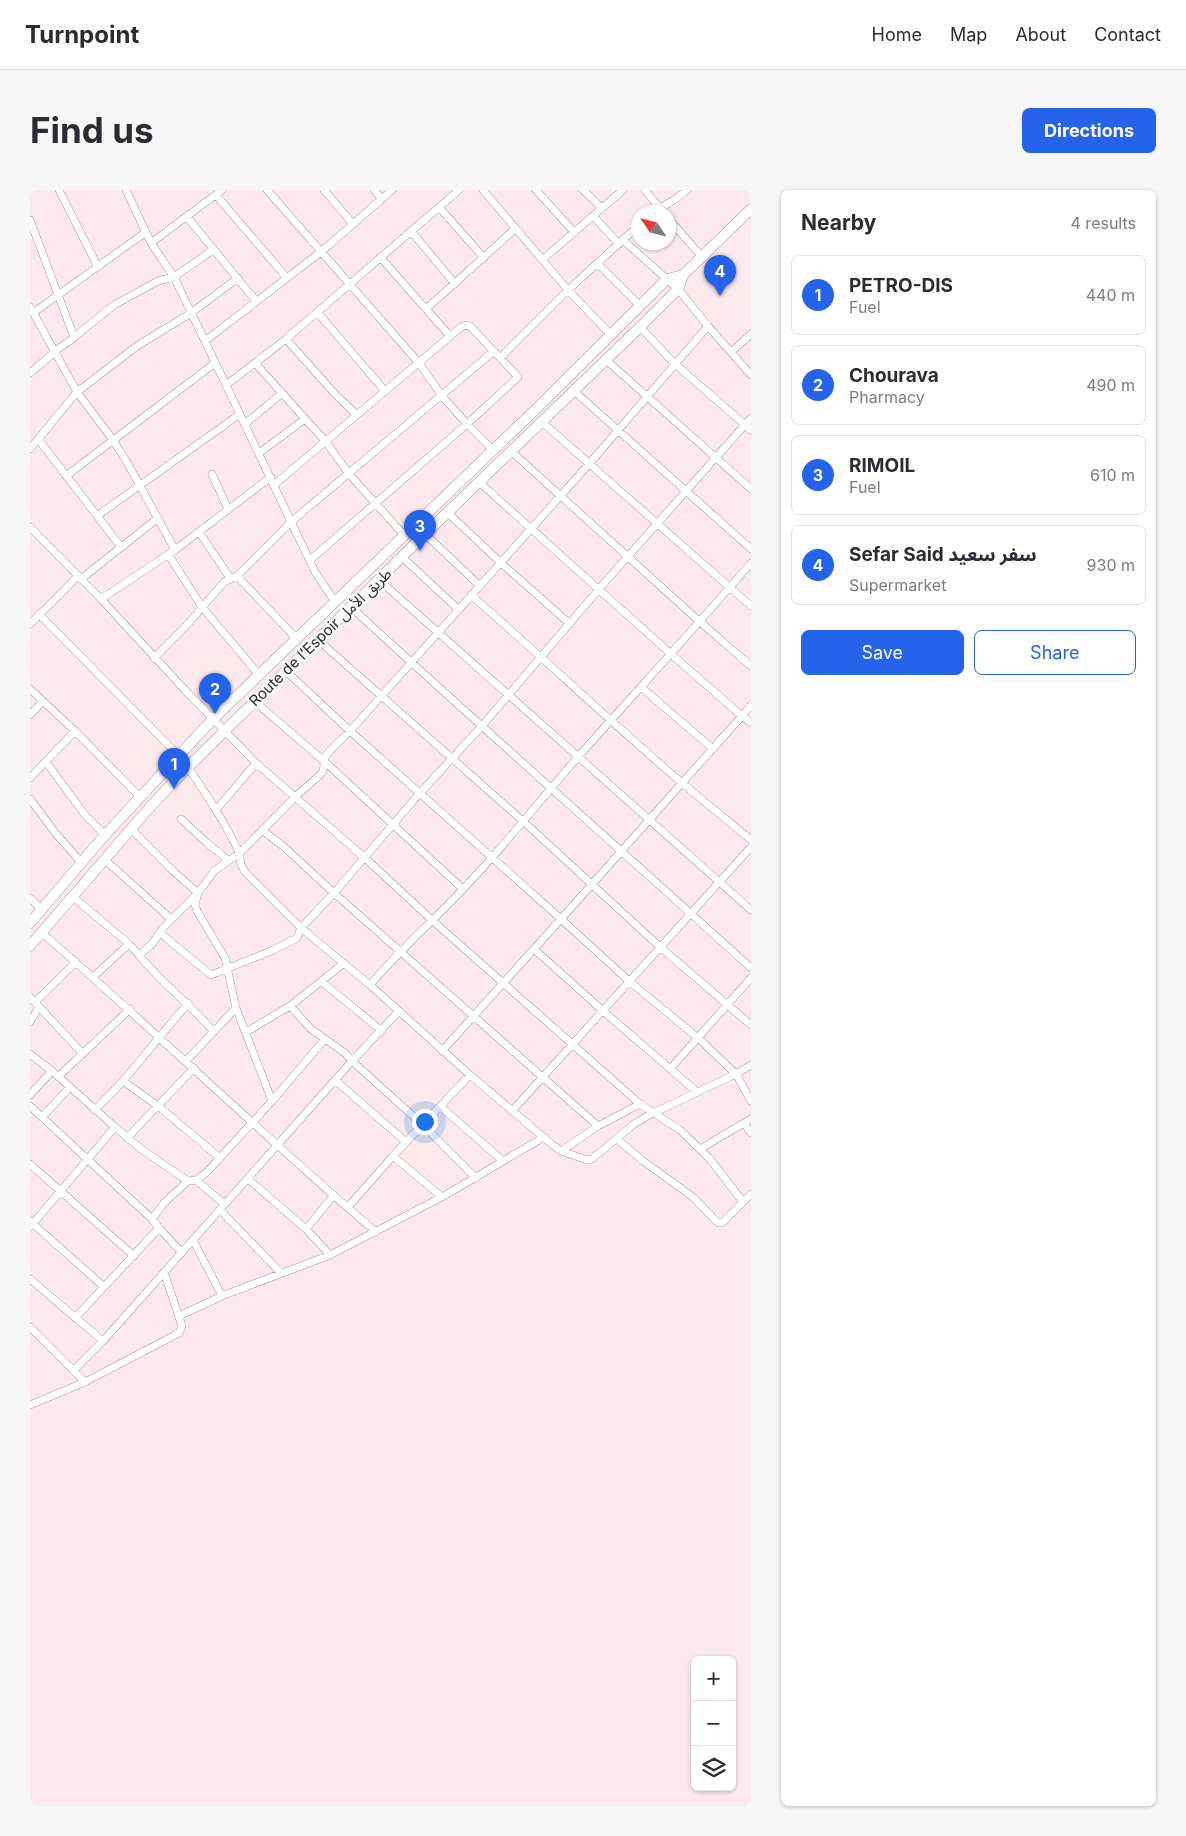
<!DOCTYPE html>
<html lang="en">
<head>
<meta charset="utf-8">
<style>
  :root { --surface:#fff; --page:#f7f7f7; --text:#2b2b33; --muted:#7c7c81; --line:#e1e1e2; --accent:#2563eb }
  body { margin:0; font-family:Inter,"Noto Sans Arabic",sans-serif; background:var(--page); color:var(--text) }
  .controls { position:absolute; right:15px; bottom:15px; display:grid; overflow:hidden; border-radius:8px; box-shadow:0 1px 4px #0004 }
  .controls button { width:45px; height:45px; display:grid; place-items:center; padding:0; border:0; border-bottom:1px solid var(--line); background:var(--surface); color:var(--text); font:25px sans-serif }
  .compass { position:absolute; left:601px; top:15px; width:45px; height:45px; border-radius:50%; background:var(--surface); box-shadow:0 1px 4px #0004; rotate:305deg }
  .you { position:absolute; left:394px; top:931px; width:18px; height:18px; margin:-12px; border:4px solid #fff; border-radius:50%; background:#1a73e8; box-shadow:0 0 0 8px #1a73e833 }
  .badge { display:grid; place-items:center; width:32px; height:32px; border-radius:50%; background:var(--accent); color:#fff; font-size:16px; font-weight:700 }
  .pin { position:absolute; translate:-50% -41px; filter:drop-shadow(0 1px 2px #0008) }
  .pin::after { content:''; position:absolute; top:26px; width:18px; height:15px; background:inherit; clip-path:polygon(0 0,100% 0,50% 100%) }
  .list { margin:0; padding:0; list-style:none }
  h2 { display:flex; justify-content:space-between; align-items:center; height:65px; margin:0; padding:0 20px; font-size:21px }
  h2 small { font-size:16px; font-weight:400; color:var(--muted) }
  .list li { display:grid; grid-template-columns:32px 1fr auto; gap:15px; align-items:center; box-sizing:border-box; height:80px; margin:0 10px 10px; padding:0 10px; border:1px solid var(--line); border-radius:8px }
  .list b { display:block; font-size:19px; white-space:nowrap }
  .list p { margin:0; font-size:16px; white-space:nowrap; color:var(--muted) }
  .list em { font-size:16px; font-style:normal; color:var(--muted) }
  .actions { display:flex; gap:10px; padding:15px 20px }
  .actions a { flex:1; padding:11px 0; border:1px solid var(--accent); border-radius:8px; text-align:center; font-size:18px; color:var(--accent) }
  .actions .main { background:var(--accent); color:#fff }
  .icon { flex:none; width:28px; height:28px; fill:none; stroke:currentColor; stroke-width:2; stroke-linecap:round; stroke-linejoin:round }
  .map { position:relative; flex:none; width:721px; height:1616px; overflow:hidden; border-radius:8px }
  header { display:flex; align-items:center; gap:30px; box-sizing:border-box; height:70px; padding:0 25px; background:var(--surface); border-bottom:1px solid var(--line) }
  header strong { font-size:24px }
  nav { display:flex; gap:28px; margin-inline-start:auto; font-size:18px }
  .intro { display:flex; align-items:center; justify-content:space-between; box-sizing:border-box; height:120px; padding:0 30px }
  h1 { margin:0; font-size:35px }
  .button { padding:12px 22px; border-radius:8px; background:var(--accent); color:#fff; font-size:18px; font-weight:700 }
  main { display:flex; gap:30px; padding:0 30px }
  aside { flex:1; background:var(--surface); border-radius:8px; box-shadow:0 1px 4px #0004 }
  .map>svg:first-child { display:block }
</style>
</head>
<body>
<header>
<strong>Turnpoint</strong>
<nav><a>Home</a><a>Map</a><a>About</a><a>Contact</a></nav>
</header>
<div class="intro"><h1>Find us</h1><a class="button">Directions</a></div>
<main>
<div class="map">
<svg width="721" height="1616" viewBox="0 0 721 1616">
  <rect width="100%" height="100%" fill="#fbe9eb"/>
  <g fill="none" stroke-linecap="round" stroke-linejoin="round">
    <defs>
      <path id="minor" d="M29,0L67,75
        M96,0L121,53L144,87L196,195
        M237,0L389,173L412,206L437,234L463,260
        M294,0L323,34
        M344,0L352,9
        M453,0L538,100L580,144
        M506,0L544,42
        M553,0L572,18
        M615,0L633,22
        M186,5L257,88
        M409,17L454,68
        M624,22L647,8L657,0
        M563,26L589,54
        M157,27L226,111
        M638,28L672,67
        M0,30L44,147
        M381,41L425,94
        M593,50L648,99L678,136L721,185
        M121,53L192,0
        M350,67L420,146
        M512,70L593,0
        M568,74L610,116
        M0,117L47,202L83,250L98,274L145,360
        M397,118L485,39
        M287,122L355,201
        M3,123L116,42
        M610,137L645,174L721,240
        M256,149L305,204L327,225
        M175,151L292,61L362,0
        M701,162L721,144
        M470,168L538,100L608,36
        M575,169L721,299
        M225,173L256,149L429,0
        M0,183L28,159L45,147H44L84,115L128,91L144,87L183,60
        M544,201L721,359
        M513,233L721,416
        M215,234L252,203
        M8,249L91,357
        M0,259L47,202L107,156L161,123L208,88
        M482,262L669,431L721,476
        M229,263L275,229
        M182,284L198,319
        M36,286L185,173
        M245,294L431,137L437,135L441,137L488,187L437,234L280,370
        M418,323L470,372L540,434
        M67,326L210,224
        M0,337L71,409L155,500L226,573L335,668L403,731L610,914L650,940L680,969L713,1012
        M169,342L200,388
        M395,344L450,396
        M138,364L172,417L230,486
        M372,367L428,419
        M207,386L267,449
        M51,389L128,328
        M349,390L721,720
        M441,405C512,467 581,532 652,593L712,526L641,464L449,292
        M71,409L145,360L241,287
        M305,412L285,382L196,195L225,173L296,252L319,284L374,345
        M321,417C453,539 588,657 721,778
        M9,424L148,565
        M0,434L48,386
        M287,449L494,632L630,757L721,835
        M124,468L156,436L194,392L207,386L262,331L464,161
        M256,481L320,541L531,729L652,593L721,650
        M612,498L683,559
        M0,499L45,541L110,607
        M224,511L294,571L433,699
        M721,515L712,526L721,533
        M0,525L12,512
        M16,572L55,625L75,645
        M158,577C176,604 194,631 208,660C213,670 207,673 217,684L271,738L340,795L440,885L524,956L531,961L557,970L562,969L604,934L623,923L706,884L721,875
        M0,588L45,541
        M0,609L27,645L51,672
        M186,620L226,573
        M151,629L177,653L198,670
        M74,669L141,729
        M42,706L99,754L109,765L122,754L133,738L168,703L184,681L210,663L265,607L291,584C296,578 293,575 294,569C297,561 314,548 320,541L559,274L678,136
        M0,708L12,720
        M11,742C124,840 232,945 346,1042
        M130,743L181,785L241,761L267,748L271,738L304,703L253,656L232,640
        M504,759L572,820L667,902
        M109,765C131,793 160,814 183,841
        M63,787L99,754
        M292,792L352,841
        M340,795C373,756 413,722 448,683C482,646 514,606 547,568C605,503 664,439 721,373
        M0,807L53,864
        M5,812L46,772
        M368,822L322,871L393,935L446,988
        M0,832L9,817
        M216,842L260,816L314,773
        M412,861L531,729L599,791L668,848L706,884L721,911
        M0,864L22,881L0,905
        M156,871L206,818
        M640,879L721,788
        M29,886L100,819
        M305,890L376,952L440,885
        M93,891L128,916L190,968
        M242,911L295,849
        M0,916L122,1029
        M411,917L473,971
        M65,920L93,891L158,813
        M482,921L721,657
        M12,927L40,897
        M714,933L721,943
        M568,936L304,703L390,603L451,537L569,399L721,228
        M85,937L111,959L158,991
        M97,948L164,878
        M587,949L613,971L663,1007L688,1033H692L721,1004
        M376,952L363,966L412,1007
        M670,959L721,929
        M531,961L568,936L610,914
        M0,974L104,1066
        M218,989L276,1039L300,1065
        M166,990L194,1014
        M318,1017L363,966
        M190,1020L251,1083
        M0,1031L73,1096
        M0,1037L85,937L22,881
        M129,1038L152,1063
        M276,1039L304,1005
        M163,1050L192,1106
        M0,1089L73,1151L322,871L315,863L281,839L260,816
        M149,1126L192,1106L300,1065L412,1007L514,947
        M45,1128L129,1038L122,1029L135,1012L158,991L166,990L176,983L242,911L206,818L195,768L167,721L165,714L168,703L142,680L101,639
        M0,1137L55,1192
        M44,1180L73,1151
        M0,1215L55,1192L149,1143L152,1136L134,1082"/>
      <path id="highway" d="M0,733L75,645L183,529L506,219L637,89L653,85
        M0,756L120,617L152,583L395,344L610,137L648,99L653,85L721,19"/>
    </defs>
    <!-- minor casing -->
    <use href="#minor" stroke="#b09599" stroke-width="8"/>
    <!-- highway casing -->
    <use href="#highway" stroke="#b09599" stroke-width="11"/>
    <!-- minor -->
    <use href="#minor" stroke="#fff" stroke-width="7"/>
    <!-- highway -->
    <use href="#highway" stroke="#fff" stroke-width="10"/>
  </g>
  <g text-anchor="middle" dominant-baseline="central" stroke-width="5" stroke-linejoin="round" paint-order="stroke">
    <!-- street labels -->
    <g font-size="15" fill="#332829" stroke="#fbfbfb">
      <text transform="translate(290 447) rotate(-44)">Route de l’Espoir طريق الأمل</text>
    </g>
  </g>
</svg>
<div class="controls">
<button>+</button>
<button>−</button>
<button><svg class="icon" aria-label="layers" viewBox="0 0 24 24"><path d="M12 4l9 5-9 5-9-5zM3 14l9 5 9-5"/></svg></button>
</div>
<svg class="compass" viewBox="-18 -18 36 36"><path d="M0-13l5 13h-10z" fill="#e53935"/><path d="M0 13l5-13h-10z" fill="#7c7c81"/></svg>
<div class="you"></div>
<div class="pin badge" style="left:144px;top:599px">1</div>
<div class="pin badge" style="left:185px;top:524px">2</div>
<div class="pin badge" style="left:390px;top:361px">3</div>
<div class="pin badge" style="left:690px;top:106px">4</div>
</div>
<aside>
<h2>Nearby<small>4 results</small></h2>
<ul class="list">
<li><span class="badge">1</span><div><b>PETRO-DIS</b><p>Fuel</p></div><em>440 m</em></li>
<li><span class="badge">2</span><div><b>Chourava</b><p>Pharmacy</p></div><em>490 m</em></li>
<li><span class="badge">3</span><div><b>RIMOIL</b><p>Fuel</p></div><em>610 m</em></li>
<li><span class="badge">4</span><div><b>Sefar Said سفر سعيد</b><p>Supermarket</p></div><em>930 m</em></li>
</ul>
<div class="actions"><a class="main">Save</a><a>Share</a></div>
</aside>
</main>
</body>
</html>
